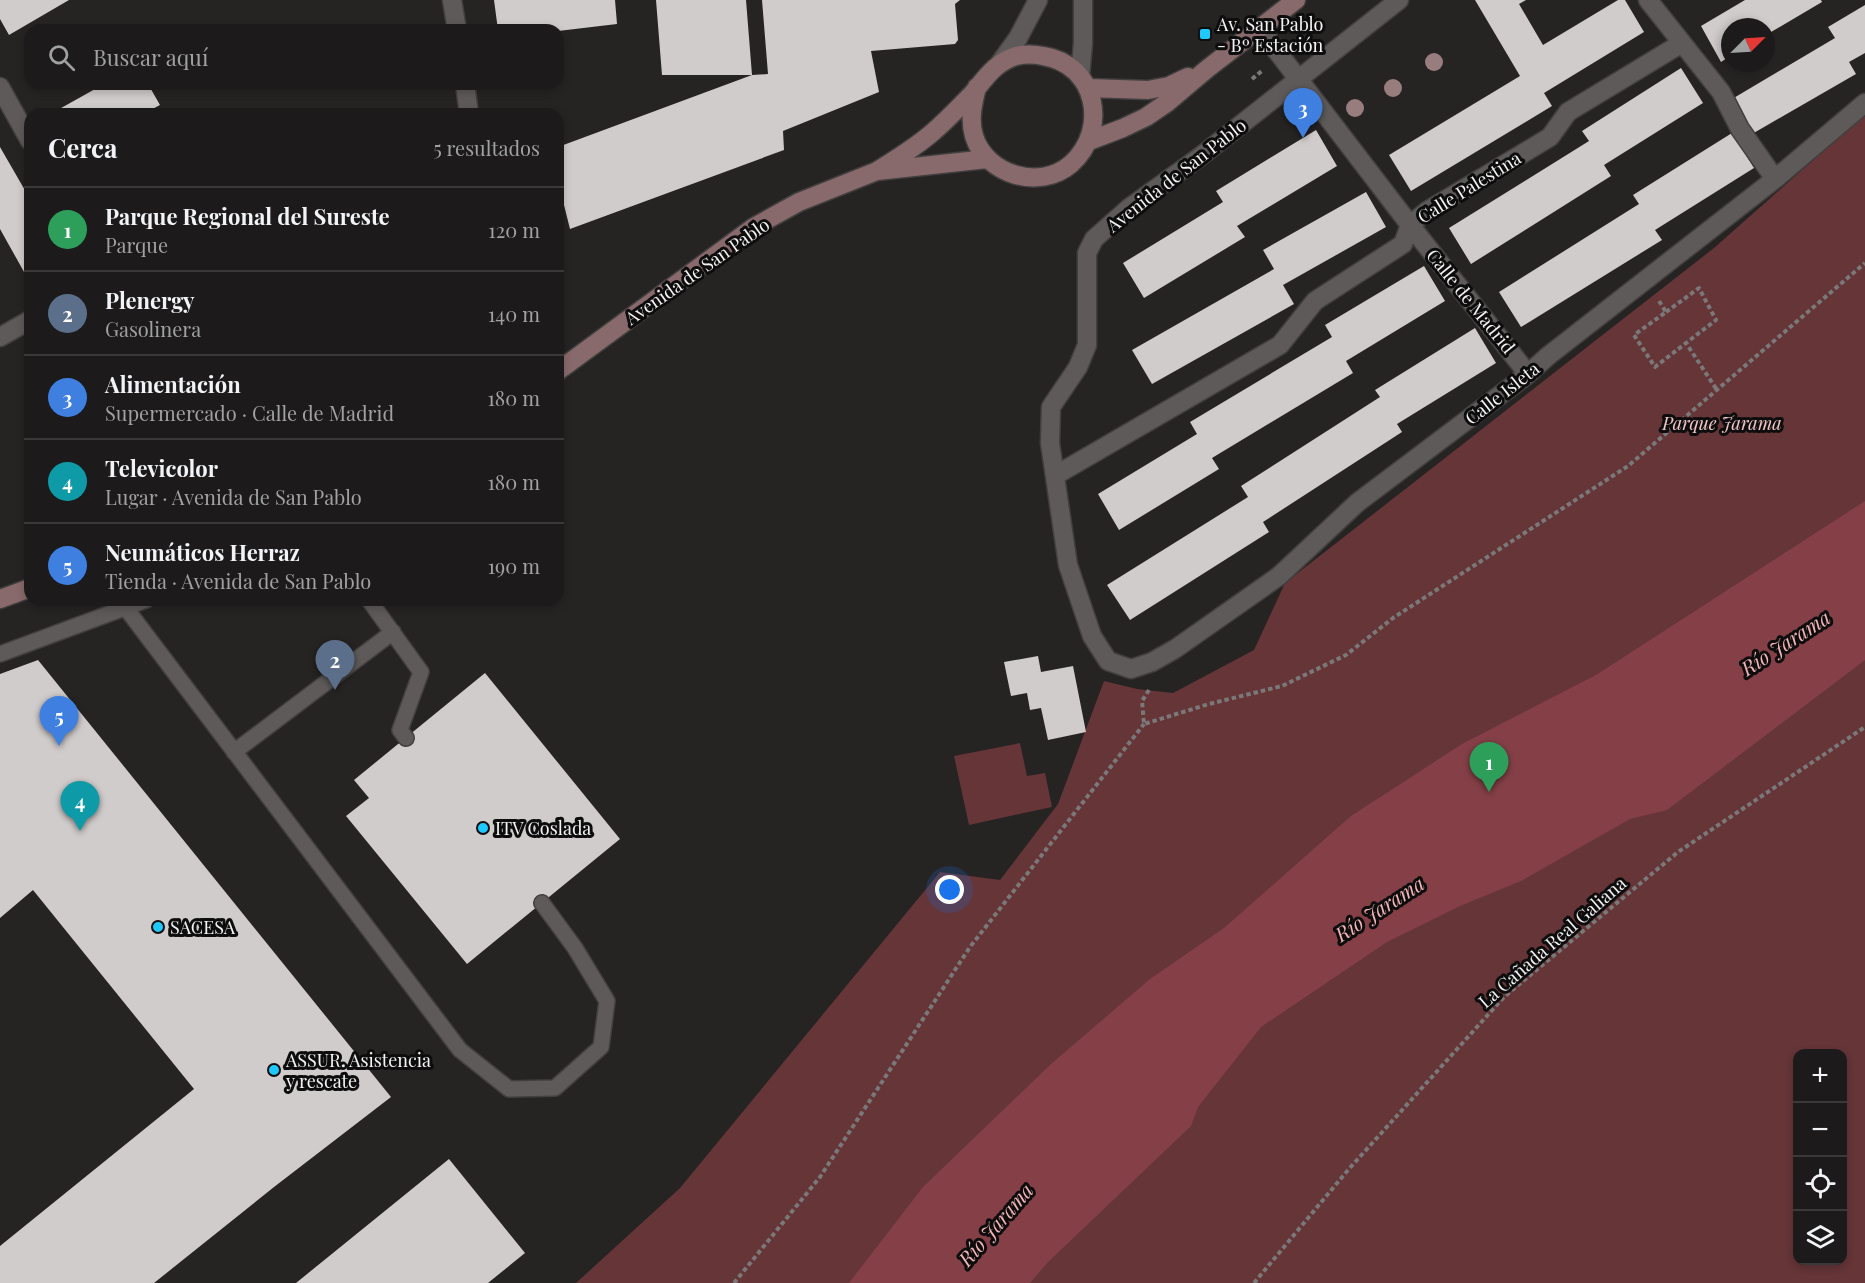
<!DOCTYPE html>
<html lang="es">
<head>
<meta charset="utf-8">
<style>
  :root { --surface:#1c1a1a; --page:#292727; --text:#f1f3f6; --muted:#a0a1a2; --line:#3a3839; --accent:#1a73e8 }
  body { margin:0; font-family:"Playfair Display",serif; background:var(--page); color:var(--text) }
  .controls { position:absolute; right:18px; bottom:18px; display:grid; overflow:hidden; border-radius:12px; box-shadow:0 3px 9px #0003 }
  .controls button { width:54px; height:54px; display:grid; place-items:center; padding:0; border:0; border-bottom:2px solid var(--line); background:var(--surface); color:var(--text); font:30px sans-serif }
  .compass { position:absolute; left:1721px; top:18px; width:54px; height:54px; border-radius:50%; background:var(--surface); box-shadow:0 3px 9px #0003; rotate:66deg }
  .you { position:absolute; left:950px; top:890px; width:21px; height:21px; margin:-15px; border:4px solid #fff; border-radius:50%; background:#1a73e8; box-shadow:0 0 0 9px #1a73e833 }
  .badge { display:grid; place-items:center; width:39px; height:39px; border-radius:50%; background:var(--accent); color:#fff; font-size:20px; font-weight:700 }
  .pin { position:absolute; translate:-50% -50px; filter:drop-shadow(0 2px 3px #0008) }
  .pin::after { content:''; position:absolute; top:32px; width:21px; height:18px; background:inherit; clip-path:polygon(0 0,100% 0,50% 100%) }
  .list { margin:0; padding:0; list-style:none }
  h2 { display:flex; justify-content:space-between; align-items:center; height:78px; margin:0; padding:0 24px; font-size:26px }
  h2 small { font-size:20px; font-weight:400; color:var(--muted) }
  .list li { display:grid; grid-template-columns:39px 1fr auto; gap:18px; align-items:center; box-sizing:border-box; height:84px; padding:0 24px; border-top:2px solid var(--line) }
  .list b { display:block; font-size:22px; white-space:nowrap }
  .list p { margin:0; font-size:20px; white-space:nowrap; color:var(--muted) }
  .list em { font-size:20px; font-style:normal; color:var(--muted) }
  .icon { flex:none; width:33px; height:33px; fill:none; stroke:currentColor; stroke-width:2; stroke-linecap:round; stroke-linejoin:round }
  .map { position:relative; flex:none; width:1865px; height:1283px; overflow:hidden }
  .search { position:absolute; background:var(--surface); box-shadow:0 3px 9px #0003; left:24px; top:24px; width:540px; height:66px; display:flex; align-items:center; gap:15px; box-sizing:border-box; padding:0 21px; border-radius:18px; color:var(--muted); font-size:22px }
  .panel { position:absolute; background:var(--surface); box-shadow:0 3px 9px #0003; left:24px; top:108px; width:540px; height:498px; border-radius:18px }
  .map>svg:first-child { display:block }
</style>
</head>
<body>
<div class="map">
<svg width="1865" height="1283" viewBox="0 0 1865 1283">
  <rect width="100%" height="100%" fill="#262323"/>
  <!-- green -->
  <path fill="#653538" fill-rule="evenodd" d="M1865,114V1283H576L680,1188L940,872L1000,880L1058,804L1104,681L1137,689L1173,693L1254,650L1285,583L1714,248ZM1798,1054H1842V1260H1798Z
    M1020,743L1027,776L1045,773L1052,807L969,825L954,756Z"/>
  <!-- water -->
  <path fill="#854047" d="M1865,501V660L1667,810L1630,819L1521,881L1460,906L1387,942L1261,1027L1198,1107L1191,1126L1048,1262L1030,1283H849L923,1187L1051,1064L1150,979L1224,928L1351,816L1462,744L1596,675Z"/>
  <!-- building -->
  <path fill="#d1cccc" d="M0,0H69L9,35L0,19Z
    M494,0H615L617,24L558,31L498,30Z
    M656,0H746L752,75L768,74L762,0H960L955,4L958,40L955,44L871,51L879,92L783,131L784,150L570,229L558,181V147L752,75H662Z
    M1475,0H1526L1519,4L1543,45L1618,0H1625L1644,32L1544,93L1552,106L1411,191L1389,155L1520,76Z
    M1745,0H1821L1822,2L1766,35V27H1730V56L1721,62L1701,26Z
    M1865,5V53L1849,62L1856,74L1752,134L1732,99L1835,38L1828,27Z
    M1681,68L1703,103L1604,165L1611,176L1471,264L1449,228L1589,141L1582,131Z
    M104,84H148L160,105L143,114H55L54,112Z
    M1316,130L1337,166L1237,226L1245,237L1144,298L1123,263L1223,202L1216,191Z
    M1732,133L1754,168L1655,230L1662,240L1521,327L1499,292L1639,204L1633,195Z
    M0,147L30,199V278L28,279L0,229Z
    M1366,192L1386,227L1283,285L1294,304L1152,384L1132,350L1274,269L1263,250Z
    M1424,266L1445,301L1346,361L1353,373L1212,458L1219,469L1119,530L1098,494L1197,434L1190,422L1332,337L1325,325Z
    M1475,328L1496,363L1397,424L1402,432L1263,522L1269,532L1130,620L1107,585L1248,497L1241,486L1380,397L1375,390Z
    M1038,656L1041,672L1073,666L1086,732L1048,740L1041,708L1030,710L1027,693L1011,696L1004,662Z
    M38,660L391,1097L274,1187L154,1283H0V1246L194,1089L33,890L0,918V674Z
    M485,673L620,839L467,964L346,816L369,798L354,780Z
    M449,1159L525,1253L488,1283H296Z"/>
  <g fill="none" stroke-linecap="round" stroke-linejoin="round">
    <defs>
      <path id="lane" d="M369,600L421,672L400,730L406,738
        M125,607L460,1050L509,1089L555,1088L601,1047L607,1001L575,948L542,903
        M0,654L146,600
        M234,752L393,632"/>
      <path id="street" d="M452,0L457,30
        M1399,0L1201,156L1129,208L1094,239L1087,253V345L1078,367L1051,407L1050,443L1068,565L1092,636L1108,661L1131,669L1152,662L1175,649L1279,576L1357,503L1528,374L1548,356L1775,179L1865,103
        M1648,0L1721,92L1740,129L1775,179
        M1260,29L1410,225L1528,374
        M1000,63L1018,38L1038,0
        M1080,77L1083,43V0
        M465,84L469,114
        M0,87L30,141
        M0,337L30,320
        M1056,475L1280,345L1315,301L1403,244L1410,225L1427,211L1550,137L1568,112L1682,43"/>
      <path id="secondary" d="M1088,88L1148,90L1169,86L1188,77
        M1089,141L1123,128L1146,117L1168,102L1207,69L1296,0
        M877,171C896,159 916,147 933,132C947,120 959,107 972,94C985,79 994,63 1016,56C1024,54 1034,54 1043,56C1096,64 1110,129 1071,164C1040,191 986,175 974,136C969,119 973,104 977,87
        M558,371L754,227L799,202L877,171L987,159
        M0,599L30,588"/>
    </defs>
    <!-- lane casing -->
    <use href="#lane" stroke="#423f3f" stroke-width="18"/>
    <!-- street casing -->
    <use href="#street" stroke="#423f3f" stroke-width="21"/>
    <!-- secondary casing -->
    <use href="#secondary" stroke="#423f3f" stroke-width="21"/>
    <!-- path -->
    <path stroke="#7a7878" stroke-width="4" stroke-dasharray="4.5 3" stroke-linecap="butt" d="M1310,19L1321,32
      M1252,79L1263,70
      M1659,301L1666,312L1634,335L1655,367L1686,343L1717,390
      M1666,312L1699,288L1716,320L1686,343
      M1149,690L1142,701L1144,724L1209,704L1282,686L1346,655L1393,618L1628,466L1865,263
      M734,1283L820,1177L970,947L1144,724
      M1254,1283L1348,1170L1504,997L1678,852L1865,727"/>
    <!-- lane -->
    <use href="#lane" stroke="#5e5a5a" stroke-width="15"/>
    <!-- street -->
    <use href="#street" stroke="#5e5a5a" stroke-width="18"/>
    <!-- secondary -->
    <use href="#secondary" stroke="#896a6c" stroke-width="18"/>
  </g>
  <!-- trees -->
  <g fill="#977d7e">
    <circle cx="1434" cy="62" r="9"/>
    <circle cx="1393" cy="88" r="9"/>
    <circle cx="1355" cy="108" r="9"/>
  </g>
  <!-- markers -->
  <g fill="#1ec9fd" stroke="#0e0d0d" stroke-width="2">
    <rect x="1199" y="28" width="12" height="12" rx="3"/>
    <circle cx="483" cy="828" r="6"/>
    <circle cx="158" cy="927" r="6"/>
    <circle cx="274" cy="1070" r="6"/>
  </g>
  <g text-anchor="middle" dominant-baseline="central" stroke-width="6" stroke-linejoin="round" paint-order="stroke">
    <!-- poi labels -->
    <g font-size="18" fill="#f5f3f3" stroke="#0e0d0d" text-anchor="start">
      <text x="1217" y="24">Av. San Pablo<tspan x="1217" dy="21">- Bº Estación</tspan></text>
      <text x="495" y="828">ITV Coslada</text>
      <text x="170" y="927">SACESA</text>
      <text x="286" y="1060">ASSUR. Asistencia<tspan x="286" dy="21">y rescate</tspan></text>
    </g>
    <!-- street labels -->
    <g font-size="18" fill="#f5f3f3" stroke="#0e0d0d">
      <text transform="translate(1176 175) rotate(-38)">Avenida de San Pablo</text>
      <text transform="translate(1469 187) rotate(-32)">Calle Palestina</text>
      <text transform="translate(697 271) rotate(-35)">Avenida de San Pablo</text>
      <text transform="translate(1471 301) rotate(51)">Calle de Madrid</text>
      <text transform="translate(1502 393) rotate(-38)">Calle Isleta</text>
      <text transform="translate(1552 942) rotate(-41)">La Cañada Real Galiana</text>
    </g>
    <!-- park labels -->
    <g font-size="18" font-style="italic" fill="#f3c7c9" stroke="#0e0d0d">
      <text x="1722" y="423">Parque Jarama</text>
    </g>
    <!-- water labels -->
    <g font-size="20" font-style="italic" fill="#f5b5b8" stroke="#0e0d0d">
      <text transform="translate(1785 642) rotate(-33)">Río Jarama</text>
      <text transform="translate(1379 908) rotate(-33)">Río Jarama</text>
      <text transform="translate(995 1224) rotate(-49)">Río Jarama</text>
    </g>
  </g>
</svg>
<div class="controls">
<button>+</button>
<button>−</button>
<button><svg class="icon" aria-label="locate" viewBox="0 0 24 24"><circle cx="12" cy="12" r="6"/><path d="M12 2v4M12 18v4M2 12h4M18 12h4"/></svg></button>
<button><svg class="icon" aria-label="layers" viewBox="0 0 24 24"><path d="M12 4l9 5-9 5-9-5zM3 14l9 5 9-5"/></svg></button>
</div>
<svg class="compass" viewBox="-18 -18 36 36"><path d="M0-13l5 13h-10z" fill="#e53935"/><path d="M0 13l5-13h-10z" fill="#a0a1a2"/></svg>
<div class="you"></div>
<div class="pin badge" style="left:1489px;top:792px;background:#2e9e5b">1</div>
<div class="pin badge" style="left:335px;top:690px;background:#5c6f8a">2</div>
<div class="pin badge" style="left:1303px;top:138px;background:#3f7fe0">3</div>
<div class="pin badge" style="left:80px;top:831px;background:#0f9aa8">4</div>
<div class="pin badge" style="left:59px;top:746px;background:#3f7fe0">5</div>
<div class="search"><svg class="icon" aria-label="search" viewBox="0 0 24 24"><circle cx="10" cy="10" r="6"/><path d="M15 15l6 6"/></svg>Buscar aquí</div>
<section class="panel">
<h2>Cerca<small>5 resultados</small></h2>
<ul class="list">
<li><span class="badge" style="background:#2e9e5b">1</span><div><b>Parque Regional del Sureste</b><p>Parque</p></div><em>120 m</em></li>
<li><span class="badge" style="background:#5c6f8a">2</span><div><b>Plenergy</b><p>Gasolinera</p></div><em>140 m</em></li>
<li><span class="badge" style="background:#3f7fe0">3</span><div><b>Alimentación</b><p>Supermercado · Calle de Madrid</p></div><em>180 m</em></li>
<li><span class="badge" style="background:#0f9aa8">4</span><div><b>Televicolor</b><p>Lugar · Avenida de San Pablo</p></div><em>180 m</em></li>
<li><span class="badge" style="background:#3f7fe0">5</span><div><b>Neumáticos Herraz</b><p>Tienda · Avenida de San Pablo</p></div><em>190 m</em></li>
</ul>
</section>
</div>
</body>
</html>
